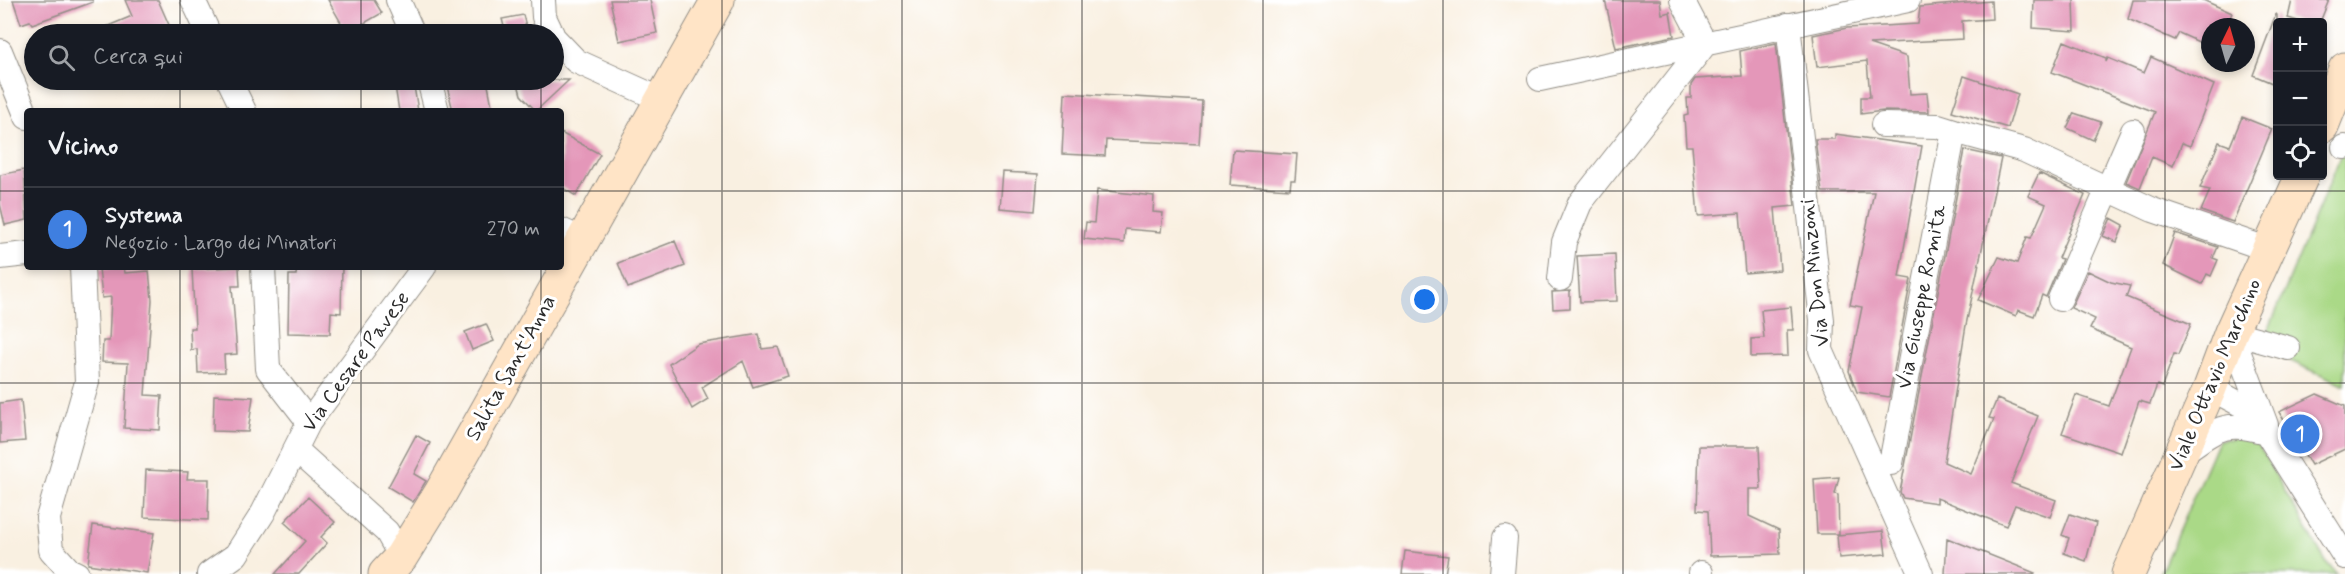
<!DOCTYPE html>
<html lang="it">
<head>
<meta charset="utf-8">
<style>
  :root { --surface:#171b24; --page:#242831; --text:#f1f3f6; --muted:#9ea1a6; --line:#363941; --accent:#b45309 }
  body { margin:0; font-family:Mynerve,sans-serif; background:var(--page); color:var(--text) }
  .controls { position:absolute; right:18px; top:18px; display:grid; overflow:hidden; border-radius:6px; box-shadow:0 3px 9px #0003 }
  .controls button { width:54px; height:54px; display:grid; place-items:center; padding:0; border:0; border-bottom:2px solid var(--line); background:var(--surface); color:var(--text); font:30px sans-serif }
  .compass { position:absolute; left:2201px; top:18px; width:54px; height:54px; border-radius:50%; background:var(--surface); box-shadow:0 3px 9px #0003; rotate:5deg }
  .you { position:absolute; left:1425px; top:300px; width:21px; height:21px; margin:-15px; border:4px solid #fff; border-radius:50%; background:#1a73e8; box-shadow:0 0 0 9px #1a73e833 }
  .badge { display:grid; place-items:center; width:39px; height:39px; border-radius:50%; background:var(--accent); color:#fff; font-size:20px; font-weight:700 }
  .pin { position:absolute; translate:-50% -50%; border:3px solid #fff; box-shadow:0 2px 6px #0006 }
  .list { margin:0; padding:0; list-style:none }
  h2 { display:flex; justify-content:space-between; align-items:center; height:78px; margin:0; padding:0 24px; font-size:26px }
  h2 small { font-size:20px; font-weight:400; color:var(--muted) }
  .list li { display:grid; grid-template-columns:39px 1fr auto; gap:18px; align-items:center; box-sizing:border-box; height:84px; padding:0 24px; border-top:2px solid var(--line) }
  .list b { display:block; font-size:22px; white-space:nowrap }
  .list p { margin:0; font-size:20px; white-space:nowrap; color:var(--muted) }
  .list em { font-size:20px; font-style:normal; color:var(--muted) }
  .icon { flex:none; width:33px; height:33px; fill:none; stroke:currentColor; stroke-width:2; stroke-linecap:round; stroke-linejoin:round }
  .map { position:relative; flex:none; width:2345px; height:574px; overflow:hidden }
  .search { position:absolute; background:var(--surface); box-shadow:0 3px 9px #0003; left:24px; top:24px; width:540px; height:66px; display:flex; align-items:center; gap:15px; box-sizing:border-box; padding:0 21px; border-radius:33px; color:var(--muted); font-size:22px }
  .panel { position:absolute; background:var(--surface); box-shadow:0 3px 9px #0003; left:24px; top:108px; width:540px; height:162px; border-radius:6px }
  .map>svg:first-child { display:block }
</style>
</head>
<body>
<div class="map">
<svg width="2345" height="574" viewBox="0 0 2345 574">
  <rect width="100%" height="100%" fill="#fff"/>
  <filter id="ink" filterUnits="userSpaceOnUse"><feTurbulence type="fractalNoise" baseFrequency=".0167" numOctaves="2"/><feDisplacementMap in="SourceGraphic" scale="12" xChannelSelector="R" yChannelSelector="G"/><feConvolveMatrix kernelMatrix="1 2 1 2 8 2 1 2 1" color-interpolation-filters="sRGB"/></filter>
  <filter id="wash" filterUnits="userSpaceOnUse"><feTurbulence type="fractalNoise" baseFrequency=".008" numOctaves="4" result="noise"/><feDisplacementMap in="SourceGraphic" scale="24" xChannelSelector="R" yChannelSelector="G"/><feGaussianBlur stdDeviation="1.35" result="paint"/><feColorMatrix in="noise" values="0 0 0 0 0 0 0 0 0 0 0 0 0 0 0 0 0 1.4 0 .05"/><feComposite in="paint" operator="in"/></filter>
  <g filter="url(#wash)">
    <rect width="100%" height="100%" fill="#f9f0e1"/>
    <!-- green -->
    <path fill="#aad987" stroke="#6a8259" stroke-width="1.5" d="M2345,145V385L2261,348Z
      M2250,437L2257,443L2326,562L2337,574H2160L2218,440Z"/>
    <g id="blocks">
      <!-- building -->
      <path fill="#e497b9" d="M13,0H92L93,2L32,24L30,21L21,24Z
        M125,0H158L173,34H89L132,16Z
        M328,0H374L382,13L347,33Z
        M610,0H650L657,33L619,41Z
        M1605,0H1660L1662,14L1670,12L1674,36L1616,48Z
        M2034,0H2074L2075,31L2033,28Z
        M2133,0H2203L2232,13L2226,27H2210V47L2179,33L2175,40L2128,19Z
        M2292,0H2329L2320,22H2301L2288,18Z
        M1991,1L1992,19L1962,21L1963,39L1869,44L1907,57L1910,94L1927,93L1929,112L1883,111L1861,114V97H1870L1867,61L1817,67L1813,35L1847,28L1918,24L1920,7Z
        M2276,14L2277,15V85L2253,75Z
        M523,15L528,34H506L502,19Z
        M2064,41L2106,58V62L2108,58L2144,73L2151,57L2214,85L2190,146L2182,143L2173,166L2152,157L2140,188L2126,182L2155,112L2052,72Z
        M1776,43L1795,206L1775,208L1780,270L1745,273L1740,213L1698,216L1692,146H1686L1684,116L1688,115L1687,98H1691V85L1695,79L1742,76L1740,51Z
        M1964,76L2018,94L2008,128L1952,111Z
        M394,80H413L418,111H399Z
        M480,80H487L493,111H453L447,86Z
        M517,80H569L536,111L521,95Z
        M1065,93L1202,101L1199,144L1106,140L1105,156L1062,154Z
        M2074,113L2101,122L2093,140L2067,128Z
        M2242,117L2272,129L2233,222L2201,211L2210,190L2200,188L2219,142L2230,146Z
        M561,133L600,154L576,196L561,187Z
        M1835,134L1922,146L1899,277L1911,279L1889,397L1857,392L1849,371L1862,307L1850,305L1874,192H1822L1815,139H1835Z
        M1233,150L1297,154L1295,180H1291L1290,189L1230,185Z
        M1965,150L2001,158L1966,325L1944,462L1971,474L1994,419L1989,418L1997,399L2038,416L2011,483L2056,500L2050,517L2015,505L2006,526L1937,498V503L1903,498L1900,492Z
        M24,170L27,220L5,225L0,204V175Z
        M1003,172L1038,174L1035,211L1000,208Z
        M2039,173L2085,195L2058,258L2062,259L2046,297L2042,295L2034,316L2018,310L2016,316L1978,300L1999,257L2017,263L2027,237L2031,238L2046,204L2028,196Z
        M1097,190L1154,196L1153,212L1163,213L1161,232L1125,229L1124,243L1084,239L1086,222L1094,223Z
        M2111,218L2124,225L2117,242L2103,236Z
        M2175,233L2218,247L2213,258L2218,260L2211,276L2207,274L2202,284L2163,265Z
        M675,241L685,266L628,288L618,263Z
        M1615,254L1617,301L1580,302L1577,256Z
        M124,267L125,273L149,271L152,300L145,395L162,396L160,430L124,428L128,363L102,362L103,341H109L111,297L102,298L99,268Z
        M239,267L240,286H232L237,354L224,355L225,372L198,373L197,349L191,350L190,328H195L192,269Z
        M297,267H342L341,313L331,312L330,334L288,333L289,275H296Z
        M2088,271L2111,282L2130,286L2126,297L2191,324L2178,355L2174,354L2162,387L2157,385L2150,404L2139,401L2121,453L2062,433L2076,395L2109,406L2131,347L2090,329L2095,319L2071,308Z
        M1570,291V308L1553,309L1552,292Z
        M1791,307L1793,330H1787L1788,356L1751,357V339L1764,338L1761,310Z
        M486,324L494,341L472,350L465,332Z
        M759,334L762,349L778,347L788,376L753,387L743,361L702,387L708,399L692,409L669,364L698,344Z
        M2317,394L2345,406V449L2311,465L2279,412Z
        M214,395L253,397L248,432L213,431Z
        M21,400L25,441L0,443V403Z
        M416,435L430,443L414,474L426,481L413,502L388,487Z
        M1699,446H1759L1761,489H1749V516L1779,530L1780,554L1710,556L1708,511L1697,510Z
        M146,470L188,472L187,479H209L208,520L144,517Z
        M1839,477L1835,494L1838,495L1839,534H1817L1814,479Z
        M308,497L335,522L321,537L327,543L299,574H275L305,541L284,522Z
        M2070,514L2096,523L2086,561L2064,553L2069,538L2062,535Z
        M93,525L154,533L147,573L88,564Z
        M1883,531L1886,554L1839,558L1837,535Z
        M1947,538L2035,573L2034,574H1945Z
        M1405,551L1448,556L1445,574H1402Z"/>
    </g>
  </g>
  <g filter="url(#ink)">
    <use href="#blocks" fill-opacity="0" stroke="#928e86" stroke-width="1.5"/>
    <g fill="none" stroke-linecap="round" stroke-linejoin="round">
      <defs>
        <path id="street" d="M193,0L209,34
          M398,0L413,34
          M543,0L544,17L552,34
          M1788,25L1822,320L1821,350L1921,574
          M554,38L576,61L662,100
          M0,51L27,117
          M1540,79L1908,0
          M229,80L244,111
          M429,80L437,111
          M1883,125L1938,126L1954,131
          M2344,147H2345
          M561,230L583,240
          M0,257L27,254
          M263,267L268,369L309,422
          M1560,279L1564,242L1580,203L1705,44L1682,0
          M2060,299L2133,131
          M2231,332L2266,425
          M2231,332L2288,348
          M2210,388L2253,411L2345,557
          M296,450L387,532L401,557
          M2181,454C2217,429 2224,419 2269,433
          M1891,463L1954,131L2024,150L2153,210L2270,250
          M77,574L69,570L51,550L48,518L87,382L82,267
          M209,574L236,555L263,513L309,422L424,267
          M1502,574L1505,538
          M1701,574V573"/>
        <path id="secondary" d="M2322,126L2345,69
          M385,574L401,557L440,494L718,0
          M2128,574L2210,388L2231,332L2302,176"/>
      </defs>
      <!-- street casing -->
      <use href="#street" stroke="#928e86" stroke-width="26"/>
      <!-- secondary casing -->
      <use href="#secondary" stroke="#928e86" stroke-width="35"/>
      <!-- street -->
      <use href="#street" stroke="#fff" stroke-width="24"/>
      <!-- secondary -->
      <use href="#secondary" stroke="#ffe4c6" stroke-width="33"/>
    </g>
  </g>
  <!-- grid -->
  <path fill="none" stroke="#2b2b2b" stroke-width="1.5" stroke-opacity="0.55" d="M180,0V34M361,0V34M541,0V34M722,0V574M902,0V574M1082,0V574M1263,0V574M1443,0V574M1623,0V574M1804,0V574M1984,0V574M2165,0V574M180,80V111M361,80V111M541,80V111M0,191H27M561,191H2345M180,267V574M361,267V574M541,267V574M0,383H2345"/>
  <g text-anchor="middle" dominant-baseline="central" stroke-width="6" stroke-linejoin="round" paint-order="stroke">
    <!-- street labels -->
    <g font-size="21" fill="#2b2b2b" stroke="#fff">
      <text transform="translate(1815 273) rotate(-96)">Via Don Minzoni</text>
      <text transform="translate(1922 297) rotate(-79)">Via Giuseppe Romita</text>
      <text transform="translate(356 362) rotate(-54)">Via Cesare Pavese</text>
      <text transform="translate(511 368) rotate(-61)">Salita Sant'Anna</text>
      <text transform="translate(2215 375) rotate(-67)">Viale Ottavio Marchino</text>
    </g>
  </g>
</svg>
<div class="controls">
<button>+</button>
<button>−</button>
<button><svg class="icon" aria-label="locate" viewBox="0 0 24 24"><circle cx="12" cy="12" r="6"/><path d="M12 2v4M12 18v4M2 12h4M18 12h4"/></svg></button>
</div>
<svg class="compass" viewBox="-18 -18 36 36"><path d="M0-13l5 13h-10z" fill="#e53935"/><path d="M0 13l5-13h-10z" fill="#9ea1a6"/></svg>
<div class="you"></div>
<div class="pin badge" style="left:2300px;top:434px;background:#3f7fe0">1</div>
<div class="search"><svg class="icon" aria-label="search" viewBox="0 0 24 24"><circle cx="10" cy="10" r="6"/><path d="M15 15l6 6"/></svg>Cerca qui</div>
<section class="panel">
<h2>Vicino<small></small></h2>
<ul class="list">
<li><span class="badge" style="background:#3f7fe0">1</span><div><b>Systema</b><p>Negozio · Largo dei Minatori</p></div><em>270 m</em></li>
</ul>
</section>
</div>
</body>
</html>
